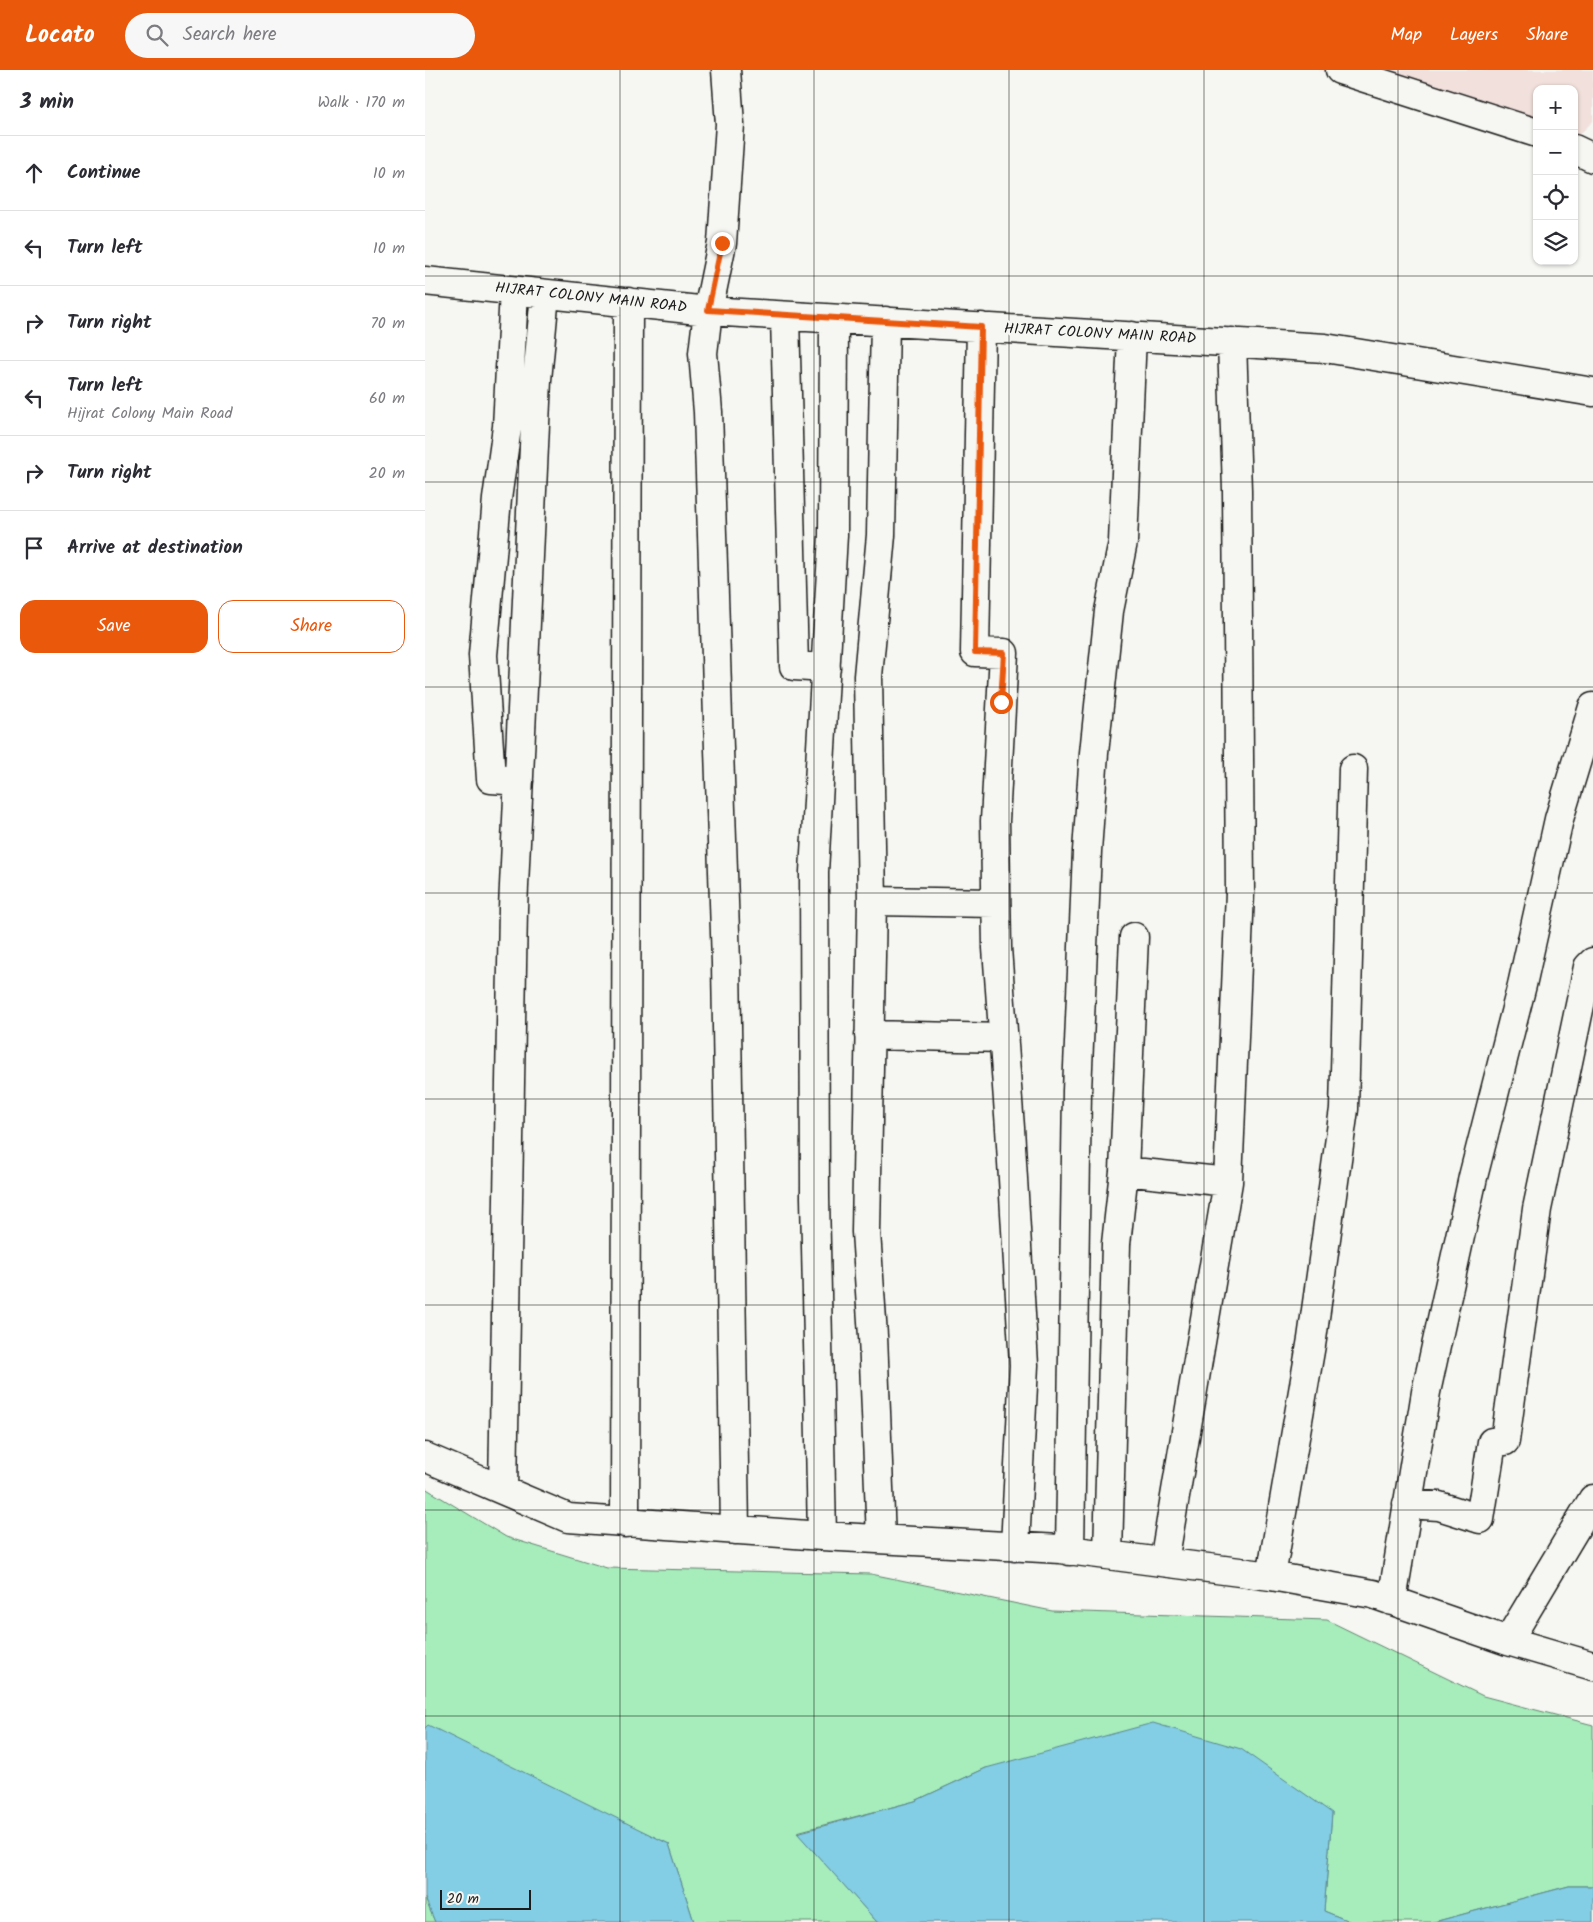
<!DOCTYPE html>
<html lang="en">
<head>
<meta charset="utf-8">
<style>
  :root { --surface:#fff; --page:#f7f7f7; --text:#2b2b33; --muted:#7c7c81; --line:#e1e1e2; --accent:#ea580c }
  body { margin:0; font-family:Kalam,sans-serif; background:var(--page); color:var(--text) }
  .controls { position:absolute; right:15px; top:15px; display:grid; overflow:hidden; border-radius:10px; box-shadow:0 1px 4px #0004 }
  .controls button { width:45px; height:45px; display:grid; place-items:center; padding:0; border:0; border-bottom:1px solid var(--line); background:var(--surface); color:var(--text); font:25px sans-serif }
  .scale { position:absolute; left:15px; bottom:12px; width:91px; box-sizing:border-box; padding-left:5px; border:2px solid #1c1c1c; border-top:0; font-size:14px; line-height:18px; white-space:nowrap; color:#1c1c1c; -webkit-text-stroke:4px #f6f6f2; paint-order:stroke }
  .stop { position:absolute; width:15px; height:15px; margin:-11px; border:4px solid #ea580c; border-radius:50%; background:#fff }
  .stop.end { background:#ea580c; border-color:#fff; box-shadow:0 1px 5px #0008 }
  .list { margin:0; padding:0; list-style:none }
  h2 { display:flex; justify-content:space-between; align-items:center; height:65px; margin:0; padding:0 20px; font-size:21px }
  h2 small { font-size:16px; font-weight:400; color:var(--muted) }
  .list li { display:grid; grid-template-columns:32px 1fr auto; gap:15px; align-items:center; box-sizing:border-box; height:75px; padding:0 20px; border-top:1px solid var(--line) }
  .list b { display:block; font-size:19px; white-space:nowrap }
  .list p { margin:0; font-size:16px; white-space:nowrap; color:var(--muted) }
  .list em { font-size:16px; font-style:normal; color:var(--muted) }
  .actions { display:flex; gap:10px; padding:15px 20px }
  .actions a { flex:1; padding:11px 0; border:1px solid var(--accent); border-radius:15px; text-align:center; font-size:18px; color:var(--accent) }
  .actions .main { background:var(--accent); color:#fff }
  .icon { flex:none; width:28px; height:28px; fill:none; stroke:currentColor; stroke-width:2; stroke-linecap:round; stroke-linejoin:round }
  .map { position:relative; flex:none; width:1168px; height:1852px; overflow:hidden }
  header { display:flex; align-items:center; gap:30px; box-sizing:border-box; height:70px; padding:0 25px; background:var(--accent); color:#fff }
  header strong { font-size:24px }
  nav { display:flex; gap:28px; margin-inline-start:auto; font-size:18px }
  .search { width:350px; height:45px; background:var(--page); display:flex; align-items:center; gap:12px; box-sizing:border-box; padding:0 18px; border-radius:28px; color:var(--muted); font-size:19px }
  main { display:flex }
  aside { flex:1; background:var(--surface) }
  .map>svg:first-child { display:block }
</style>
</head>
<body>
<header>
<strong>Locato</strong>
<div class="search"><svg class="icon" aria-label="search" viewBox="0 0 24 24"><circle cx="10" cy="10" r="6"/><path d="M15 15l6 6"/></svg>Search here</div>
<nav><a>Map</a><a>Layers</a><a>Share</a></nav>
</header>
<main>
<aside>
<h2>3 min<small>Walk · 170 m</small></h2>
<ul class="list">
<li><svg class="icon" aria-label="ahead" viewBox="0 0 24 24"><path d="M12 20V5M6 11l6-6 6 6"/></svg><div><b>Continue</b></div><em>10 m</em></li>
<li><svg class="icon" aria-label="left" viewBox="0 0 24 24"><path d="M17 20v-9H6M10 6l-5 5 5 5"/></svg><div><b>Turn left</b></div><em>10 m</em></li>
<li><svg class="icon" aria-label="right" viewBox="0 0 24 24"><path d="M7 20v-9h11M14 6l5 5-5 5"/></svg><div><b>Turn right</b></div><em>70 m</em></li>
<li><svg class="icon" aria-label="left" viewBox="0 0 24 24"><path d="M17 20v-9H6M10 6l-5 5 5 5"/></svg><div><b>Turn left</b><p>Hijrat Colony Main Road</p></div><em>60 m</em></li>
<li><svg class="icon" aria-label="right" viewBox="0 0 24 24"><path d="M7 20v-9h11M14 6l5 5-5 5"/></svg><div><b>Turn right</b></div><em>20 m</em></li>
<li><svg class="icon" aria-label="arrive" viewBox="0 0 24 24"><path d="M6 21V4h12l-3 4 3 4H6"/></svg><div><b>Arrive at destination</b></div></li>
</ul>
<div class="actions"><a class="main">Save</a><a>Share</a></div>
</aside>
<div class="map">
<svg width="1168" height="1852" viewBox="0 0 1168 1852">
  <rect width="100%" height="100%" fill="#f6f6f2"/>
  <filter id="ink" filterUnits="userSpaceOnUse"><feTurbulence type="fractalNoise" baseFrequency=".02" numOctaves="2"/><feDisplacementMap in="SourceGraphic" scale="10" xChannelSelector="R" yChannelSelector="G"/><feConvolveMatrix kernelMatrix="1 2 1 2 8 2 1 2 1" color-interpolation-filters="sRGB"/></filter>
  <g filter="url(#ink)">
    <!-- built -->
    <path fill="#f1e0dc" d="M893,0H1168V51L1149,70V19H1112V62L952,10Z"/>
    <!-- green -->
    <path fill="#a6edbb" stroke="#61846c" d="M0,1418L81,1467L182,1498L446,1504L627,1541L902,1550L1058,1626L1168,1655V1816H1144L1009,1852H926L899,1841L907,1743L561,1698L490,1731L372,1762L452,1852H269L244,1774L0,1658Z
      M0,1828L10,1852H0Z"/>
    <!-- water -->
    <path fill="#83cee4" stroke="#5a8794" d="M728,1653L816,1679L907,1743L899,1841L926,1852H452L372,1763L490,1731L561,1698Z
      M3,1655L244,1774L269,1852H10L0,1828V1658Z
      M1144,1816H1168V1852H1009Z"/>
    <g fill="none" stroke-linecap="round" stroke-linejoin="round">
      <defs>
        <path id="minor" d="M301,0L305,54L297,173L283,241L278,283L283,342L301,893L310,1460
          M915,0L1112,63
          M1149,79L1168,88
          M0,211L283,241L900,278L1168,322
          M89,221L82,357L72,429L58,585L66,709L94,711
          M360,246L369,596L401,598
          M556,257L550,582L579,583L570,751L572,878L585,1058L599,1295L590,1477
          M447,831L571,833
          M444,965L579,968
          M699,1101L803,1112
          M0,1387L143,1448L397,1466L635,1479L846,1506L948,1524L1083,1571L1168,1596
          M78,1420L88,838L112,310L120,224
          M982,1434L1014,1436L1055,1449L1067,1372L1080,1371L1112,1139L1163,897L1168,892
          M200,1453L203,232
          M397,1466L390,1127L389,802L408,465L409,249
          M456,1469L448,1266L441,1162L447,831L443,606L456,465L460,251
          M645,1481L652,1021L662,781L669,683L684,541L698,472L707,266
          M683,1485L691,1174L699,1101L709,867
          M739,1492L803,1112L815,822L812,420L807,272
          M846,1506L887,1269L919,1039L928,699
          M967,1531L1001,1322L1048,1107L1097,915L1134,749L1168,637
          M1083,1571L1168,1429"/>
      </defs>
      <!-- minor casing -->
      <use href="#minor" stroke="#1c1c1c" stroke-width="31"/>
      <!-- minor -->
      <use href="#minor" stroke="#f6f6f2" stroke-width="28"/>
    </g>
  </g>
  <g fill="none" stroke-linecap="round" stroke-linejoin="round" filter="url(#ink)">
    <!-- route -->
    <path stroke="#ea580c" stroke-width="6" d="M297,173L283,240L556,257L550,582L579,583L576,632"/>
  </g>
  <!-- grid -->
  <path fill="none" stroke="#1c1c1c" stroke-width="1" stroke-opacity="0.55" d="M195,0V1852M389,0V1852M584,0V1852M779,0V1852M973,0V1852M0,206H1168M0,412H1168M0,617H1168M0,823H1168M0,1029H1168M0,1235H1168M0,1440H1168M0,1646H1168"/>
  <g text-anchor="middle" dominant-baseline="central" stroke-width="5" stroke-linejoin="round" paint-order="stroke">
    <!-- street labels -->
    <g font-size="15" fill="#1c1c1c" stroke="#f6f6f2">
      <text transform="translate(166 228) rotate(6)">HIJRAT COLONY MAIN ROAD</text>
      <text transform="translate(675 264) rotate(3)">HIJRAT COLONY MAIN ROAD</text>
    </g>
  </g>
</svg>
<div class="controls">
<button>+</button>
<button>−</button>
<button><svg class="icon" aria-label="locate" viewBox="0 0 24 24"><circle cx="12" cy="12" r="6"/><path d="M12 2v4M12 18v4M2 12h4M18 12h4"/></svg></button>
<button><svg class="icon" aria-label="layers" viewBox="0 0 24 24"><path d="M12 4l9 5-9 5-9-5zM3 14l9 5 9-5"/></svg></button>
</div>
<div class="scale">20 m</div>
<div class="stop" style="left:576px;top:632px"></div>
<div class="stop end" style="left:297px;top:173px"></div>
</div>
</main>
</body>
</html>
